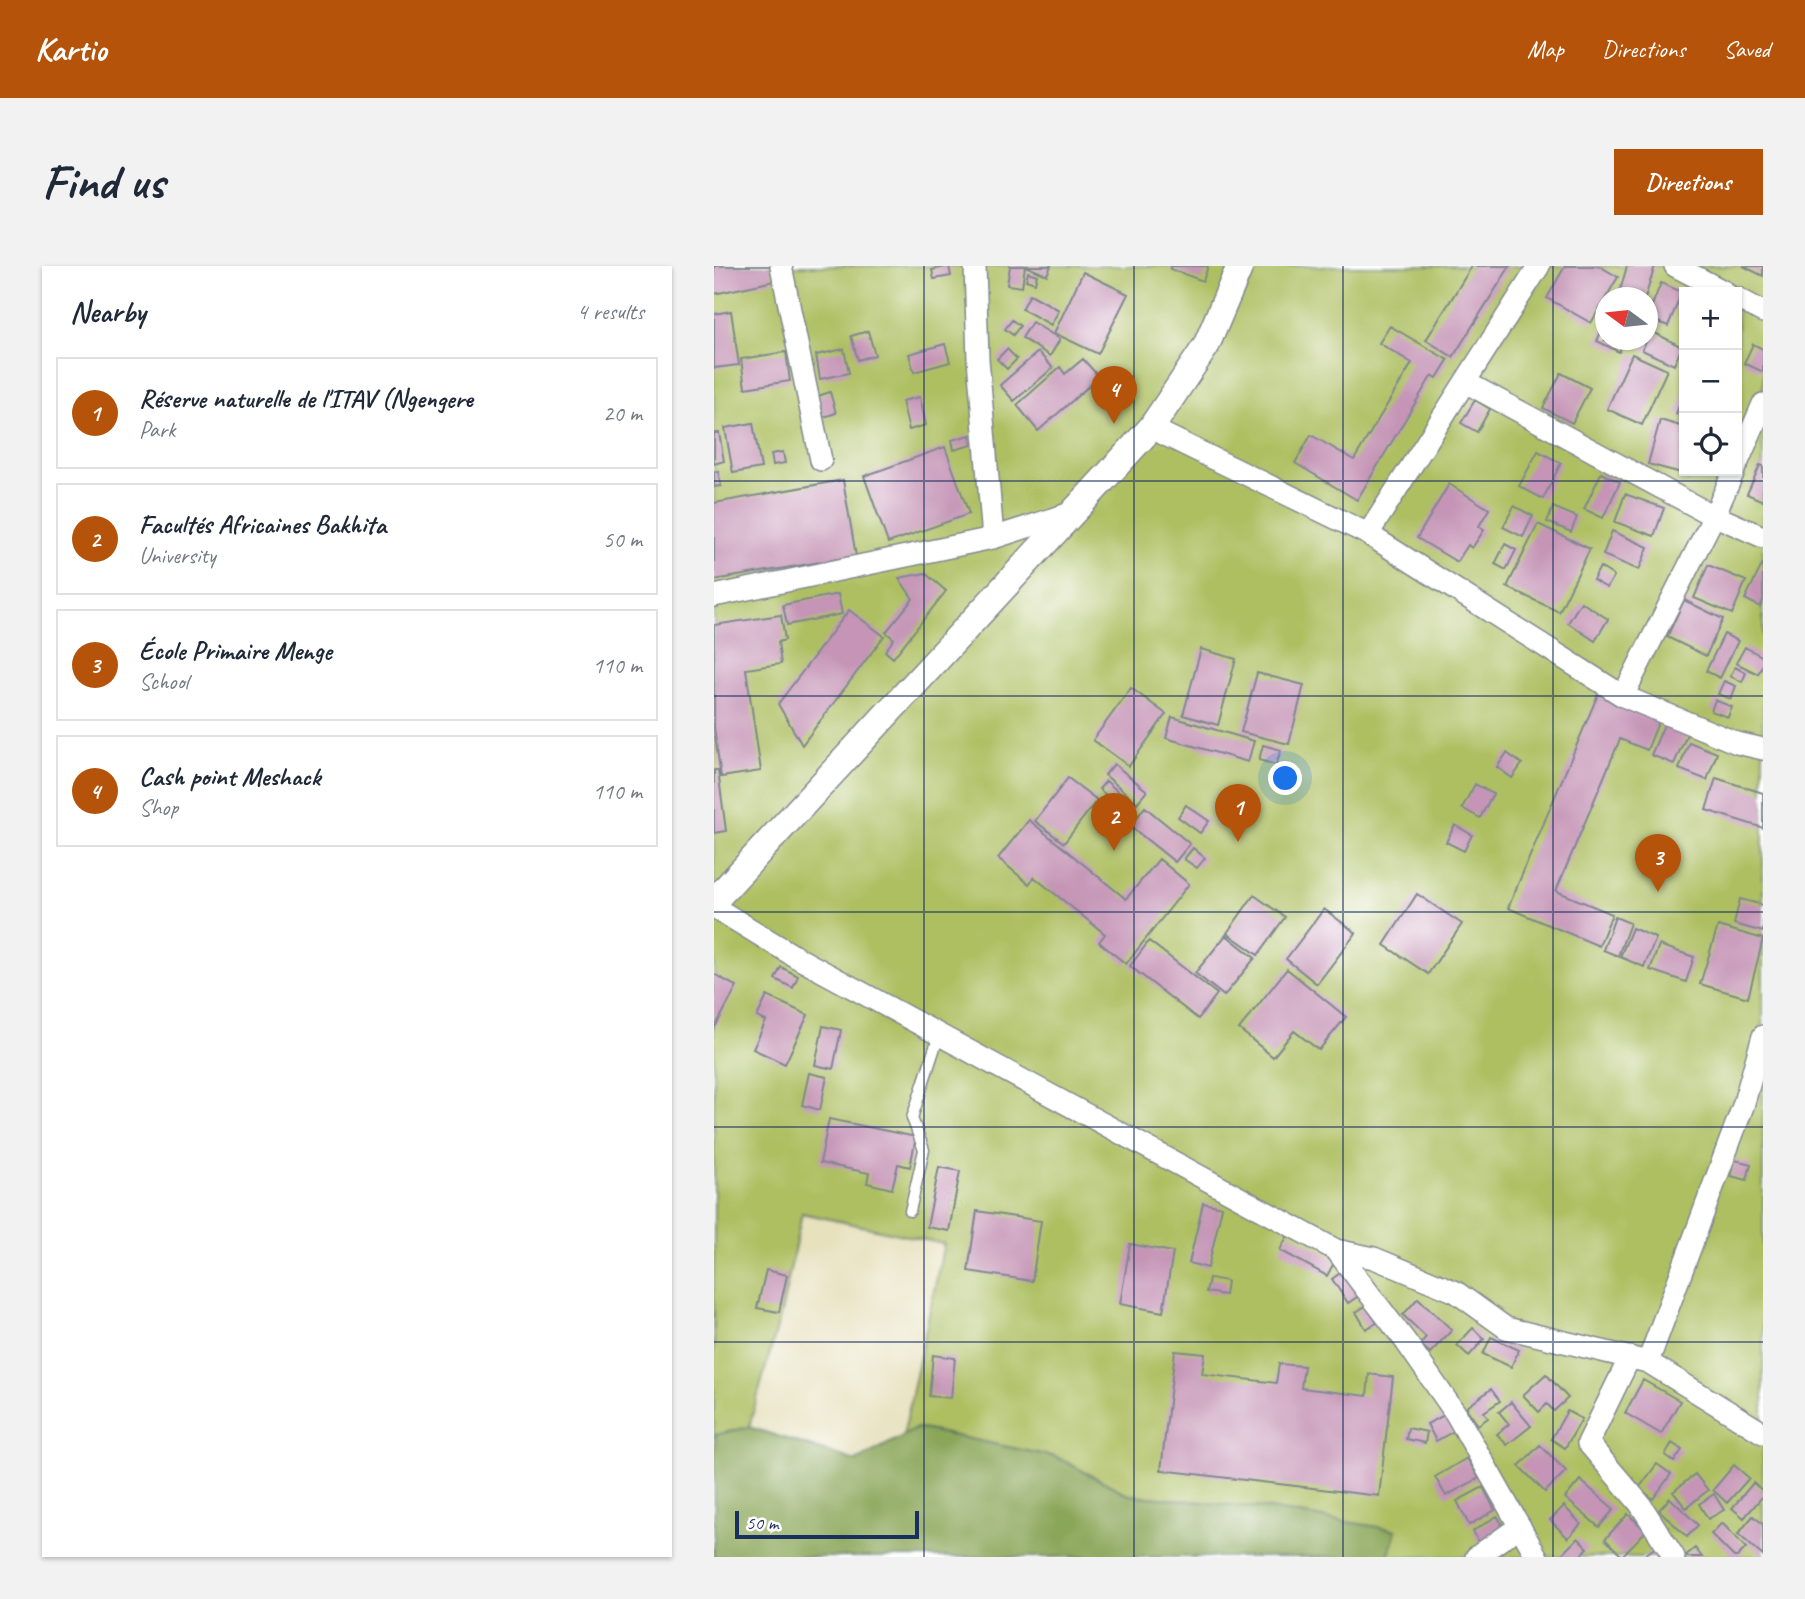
<!DOCTYPE html>
<html lang="en">
<head>
<meta charset="utf-8">
<style>
  :root { --surface:#fff; --page:#f2f2f3; --text:#1f2937; --muted:#747a83; --line:#e0e1e3; --accent:#b45309 }
  body { margin:0; font-family:Caveat,sans-serif; background:var(--page); color:var(--text) }
  .controls { position:absolute; right:21px; top:21px; display:grid; overflow:hidden; border-radius:0px; box-shadow:0 2px 5px #0004 }
  .controls button { width:63px; height:63px; display:grid; place-items:center; padding:0; border:0; border-bottom:2px solid var(--line); background:var(--surface); color:var(--text); font:35px sans-serif }
  .compass { position:absolute; left:881px; top:21px; width:63px; height:63px; border-radius:50%; background:var(--surface); box-shadow:0 2px 5px #0004; rotate:285deg }
  .scale { position:absolute; left:21px; bottom:18px; width:184px; box-sizing:border-box; padding-left:7px; border:4px solid #1b2f5e; border-top:0; font-size:19px; line-height:24px; white-space:nowrap; color:#1b2f5e; -webkit-text-stroke:5px #fff; paint-order:stroke }
  .you { position:absolute; left:572px; top:513px; width:24px; height:24px; margin:-18px; border:5px solid #fff; border-radius:50%; background:#1a73e8; box-shadow:0 0 0 10px #1a73e833 }
  .badge { display:grid; place-items:center; width:46px; height:46px; border-radius:50%; background:var(--accent); color:#fff; font-size:23px; font-weight:700 }
  .pin { position:absolute; translate:-50% -58px; filter:drop-shadow(0 2px 4px #0008) }
  .pin::after { content:''; position:absolute; top:37px; width:24px; height:21px; background:inherit; clip-path:polygon(0 0,100% 0,50% 100%) }
  .list { margin:0; padding:0; list-style:none }
  h2 { display:flex; justify-content:space-between; align-items:center; height:91px; margin:0; padding:0 28px; font-size:30px }
  h2 small { font-size:23px; font-weight:400; color:var(--muted) }
  .list li { display:grid; grid-template-columns:46px 1fr auto; gap:21px; align-items:center; box-sizing:border-box; height:112px; margin:0 14px 14px; padding:0 14px; border:2px solid var(--line); border-radius:0px }
  .list b { display:block; font-size:26px; white-space:nowrap }
  .list p { margin:0; font-size:23px; white-space:nowrap; color:var(--muted) }
  .list em { font-size:23px; font-style:normal; color:var(--muted) }
  .icon { flex:none; width:38px; height:38px; fill:none; stroke:currentColor; stroke-width:2; stroke-linecap:round; stroke-linejoin:round }
  .map { position:relative; flex:none; width:1049px; height:1291px; overflow:hidden; border-radius:0px }
  header { display:flex; align-items:center; gap:42px; box-sizing:border-box; height:98px; padding:0 35px; background:var(--accent); color:#fff }
  header strong { font-size:33px }
  nav { display:flex; gap:38px; margin-inline-start:auto; font-size:24px }
  .intro { display:flex; align-items:center; justify-content:space-between; box-sizing:border-box; height:168px; padding:0 42px }
  h1 { margin:0; font-size:49px }
  .button { padding:18px 32px; border-radius:0px; background:var(--accent); color:#fff; font-size:24px; font-weight:700 }
  main { display:flex; gap:42px; padding:0 42px }
  aside { flex:1; background:var(--surface); border-radius:0px; box-shadow:0 2px 5px #0004 }
  .map>svg:first-child { display:block }
</style>
</head>
<body>
<header>
<strong>Kartio</strong>
<nav><a>Map</a><a>Directions</a><a>Saved</a></nav>
</header>
<div class="intro"><h1>Find us</h1><a class="button">Directions</a></div>
<main>
<aside>
<h2>Nearby<small>4 results</small></h2>
<ul class="list">
<li><span class="badge">1</span><div><b>Réserve naturelle de l'ITAV (Ngengere</b><p>Park</p></div><em>20 m</em></li>
<li><span class="badge">2</span><div><b>Facultés Africaines Bakhita</b><p>University</p></div><em>50 m</em></li>
<li><span class="badge">3</span><div><b>École Primaire Menge</b><p>School</p></div><em>110 m</em></li>
<li><span class="badge">4</span><div><b>Cash point Meshack</b><p>Shop</p></div><em>110 m</em></li>
</ul>
</aside>
<div class="map">
<svg width="1049" height="1291" viewBox="0 0 1049 1291">
  <rect width="100%" height="100%" fill="#fff"/>
  <filter id="ink" filterUnits="userSpaceOnUse"><feTurbulence type="fractalNoise" baseFrequency=".0143" numOctaves="2"/><feDisplacementMap in="SourceGraphic" scale="14" xChannelSelector="R" yChannelSelector="G"/><feConvolveMatrix kernelMatrix="1 2 1 2 8 2 1 2 1" color-interpolation-filters="sRGB"/></filter>
  <filter id="wash" filterUnits="userSpaceOnUse"><feTurbulence type="fractalNoise" baseFrequency=".00686" numOctaves="4" result="noise"/><feDisplacementMap in="SourceGraphic" scale="28" xChannelSelector="R" yChannelSelector="G"/><feGaussianBlur stdDeviation="1.57" result="paint"/><feColorMatrix in="noise" values="0 0 0 0 0 0 0 0 0 0 0 0 0 0 0 0 0 1.4 0 .05"/><feComposite in="paint" operator="in"/></filter>
  <g filter="url(#wash)">
    <rect width="100%" height="100%" fill="#e7e1be"/>
    <!-- green -->
    <path fill="#aebf62" stroke="#647760" stroke-width="2" fill-rule="evenodd" d="M0,0H1049V1291H674L682,1264L549,1242L415,1229L342,1191L204,1162L189,1170L230,978L88,947L67,1047L35,1161L1,1169L0,1173ZM970,26H1023V205H970ZM891,32H933V74H891Z"/>
    <!-- forest -->
    <path fill="#8aa658" stroke="#526a5b" stroke-width="2" d="M35,1161L142,1195L203,1162L342,1191L415,1229L549,1242L682,1264L674,1291H0L1,1169Z"/>
    <g id="blocks">
      <!-- building -->
      <path fill="#c594b6" d="M0,0H56L60,15L0,28Z
        M235,0L237,10L220,13L218,4Z
        M296,0H311L308,21L293,19Z
        M311,0H337L333,9Z
        M457,0H494L489,15L456,3Z
        M758,0H796L739,91L712,74Z
        M851,0H885L904,11L877,57L833,32Z
        M913,0H941L931,32H904Z
        M1029,0H1049V10Z
        M314,6L323,9L321,17L312,14Z
        M369,6L414,28L384,88L340,67Z
        M947,17L968,26L954,60L933,52Z
        M316,28L345,44L337,59L308,43Z
        M17,45L25,99L0,102V48Z
        M298,54L306,60L299,69L291,63Z
        M318,56L346,73L336,90L308,72Z
        M891,57V74H911L905,86L883,75Z
        M676,60L734,94L723,112L718,109L643,234L581,197L597,169L640,194L698,97L665,77Z
        M154,65L161,89L144,94L137,70Z
        M937,65L968,81L960,99L928,84Z
        M231,78L236,96L200,106L195,88Z
        M1039,78L1049,83V106L1030,97Z
        M130,83L135,107L106,113L102,89Z
        M293,83L303,93L293,103L283,93Z
        M72,86L76,115L31,122L27,93Z
        M324,86L339,102L300,135L286,119Z
        M918,88L953,104L928,159L893,143Z
        M369,93L385,111L324,165L303,139L346,101L351,108Z
        M847,107L876,122L858,157L829,142Z
        M116,126L122,147L110,151L104,130Z
        M970,127V151L962,148Z
        M206,131L212,159L195,164L188,135Z
        M761,134L776,143L763,166L747,157Z
        M946,154L970,161V205H976L975,209L934,198Z
        M39,157L47,202L19,207L11,162Z
        M0,167H5L10,195L0,198Z
        M256,169L258,179L240,184L238,174Z
        M231,181L255,248L174,277L150,210Z
        M824,185L847,197L829,233L805,220Z
        M69,186L71,197L59,199L57,188Z
        M1046,199L1049,200V235L1033,228Z
        M4,205L7,220L0,221V206Z
        M887,207L906,216L889,252L870,243Z
        M129,214L142,290L0,314V237Z
        M735,218L775,243L765,260L770,264L758,282L754,279L743,296L703,272Z
        M911,228L950,242L940,270L901,256Z
        M800,240L819,250L809,271L789,261Z
        M839,241L863,251L857,266L833,256Z
        M824,258L876,283L845,346L793,321Z
        M898,265L934,281L925,304L889,289Z
        M791,278L802,284L792,304L781,298Z
        M1049,297V335L1046,341L1031,333Z
        M994,299L1032,315L1018,348L980,332Z
        M886,301L900,310L893,322L879,314Z
        M211,307L232,325L179,392L171,385L180,373L172,366L199,333L185,312Z
        M124,328L128,348L73,359L69,339Z
        M970,334L1009,353L992,390L953,371Z
        M867,336L894,353L881,375L854,357Z
        M135,344L170,370L88,479L64,438Z
        M67,349L71,374L64,376L67,398L32,403L47,505L7,511L0,462V359Z
        M1010,368L1024,375L1006,412L992,405Z
        M1031,381L1049,391V398L1044,408L1022,397Z
        M487,383L522,393L504,459L469,449Z
        M1021,401L1032,407L1028,416L1016,410Z
        M543,407L590,419L575,478L527,466Z
        M1010,415L1022,420L1017,433L1004,428Z
        M417,422L452,448L415,500L379,474Z
        M885,426L946,452L933,484L906,473L842,625L898,648L885,680L794,642Z
        M1001,434L1018,441L1014,451L997,445Z
        M458,451L540,475L534,496L452,472Z
        M951,456L974,466L960,498L937,489Z
        M975,476L1003,487L993,514L965,503Z
        M549,479L567,484L562,499L545,494Z
        M793,487L808,498L798,512L783,501Z
        M400,498L433,525L423,537L391,509Z
        M0,504H4L12,565L0,567Z
        M354,512L383,534L350,577L321,555Z
        M1002,512L1049,527V562L992,544Z
        M392,515L407,528L400,536L385,523Z
        M761,518L779,528L766,552L748,542Z
        M472,539L495,555L486,567L464,551Z
        M431,541L476,578L461,596L416,560Z
        M315,554L412,633L445,593L475,618L412,698L385,676L391,668L320,611L315,618L284,592Z
        M741,559L758,569L750,585L732,576Z
        M479,582L491,592L483,602L470,593Z
        M703,628L748,658L714,708L670,679Z
        M540,629L571,651L544,689L513,667Z
        M1026,633L1049,639V666L1020,658Z
        M610,643L642,667L603,718L572,693Z
        M901,651L916,657L904,690L889,684Z
        M1004,660L1049,673L1034,732L986,718Z
        M918,662L942,672L930,701L906,691Z
        M512,669L541,692L510,730L481,707Z
        M435,675L503,728L484,753L416,700Z
        M945,679L980,691L972,716L936,704Z
        M67,701L84,710L79,722L61,713Z
        M573,703L632,751L605,784L580,765L559,791L525,763Z
        M0,708L23,721L0,763Z
        M53,730L94,749L71,798L39,783L52,755L43,751Z
        M109,760L127,764L119,803L101,799Z
        M95,807L113,811L106,844L88,839Z
        M115,853L202,871L196,901L184,898L178,923L153,917L155,907L106,897Z
        M1021,894L1037,898L1033,914L1017,910Z
        M225,901L246,905L235,965L213,961Z
        M489,937L508,941L494,1002L475,997Z
        M263,945L327,955L318,1015L254,1005Z
        M575,967L622,993L613,1010L566,984Z
        M416,978L459,986L449,1046L406,1038Z
        M52,1004L73,1009L65,1046L43,1042Z
        M629,1005L646,1029L634,1037L618,1013Z
        M495,1012L513,1015L511,1029L492,1026Z
        M704,1032L738,1064L716,1087L706,1078L712,1071L689,1049Z
        M652,1040L663,1057L652,1063L642,1046Z
        M759,1062L770,1073L755,1090L743,1079Z
        M777,1071L805,1084L797,1101L769,1088Z
        M461,1085L491,1088L488,1108L562,1117L565,1098L590,1100L587,1122L653,1130L655,1108L679,1111L665,1230L447,1204Z
        M219,1089L241,1092L237,1132L215,1130Z
        M832,1108L854,1132L840,1145L833,1138L825,1146L809,1129Z
        M929,1114L966,1135L947,1168L911,1147Z
        M777,1123L786,1135L770,1146L774,1152L764,1159L752,1142Z
        M797,1136L817,1160L793,1179L783,1168L795,1158L785,1146Z
        M853,1145L868,1153L851,1182L837,1173Z
        M732,1148L740,1165L722,1175L713,1158Z
        M694,1162L713,1166L711,1177L692,1173Z
        M958,1177L968,1184L960,1196L951,1189Z
        M826,1179L852,1205L831,1226L805,1200Z
        M753,1192L765,1212L732,1230L721,1211Z
        M943,1198L957,1208L939,1233L925,1222Z
        M1020,1199L1035,1212L1013,1237L999,1224Z
        M981,1208L994,1224L972,1242L959,1226Z
        M866,1214L900,1243L885,1261L851,1232Z
        M1039,1217L1049,1225V1230L1030,1252L1018,1242Z
        M769,1221L781,1244L755,1259L743,1235Z
        M1000,1228L1010,1244L994,1253L985,1238Z
        M956,1232L984,1259L973,1271L945,1244Z
        M850,1240L867,1258L854,1272L836,1254Z
        M914,1248L932,1265L908,1290L891,1273Z
        M783,1250L789,1259L765,1277L759,1265Z
        M1039,1250L1049,1258V1290L1024,1268Z
        M1008,1257L1032,1282L1023,1291H1020L997,1268Z
        M864,1272L874,1282L865,1291H845Z
        M942,1281L950,1291H928Z
        M981,1282L988,1291H970Z"/>
    </g>
  </g>
  <g filter="url(#ink)">
    <use href="#blocks" fill-opacity="0" stroke="#81888e" stroke-width="2"/>
    <g fill="none" stroke-linecap="round" stroke-linejoin="round">
      <defs>
        <path id="service" d="M196,945L210,884L198,852L225,769"/>
        <path id="minor" d="M67,0L107,194
          M261,0L264,93L279,272
          M961,0L1011,26
          M1023,32L1049,46
          M751,116L990,245L1049,271
          M437,162L654,268L909,430L1023,477L1049,483
          M1023,198L1049,138
          M654,268L825,0
          M0,330L279,272L357,247
          M909,430L1000,250L1020,205
          M0,641L82,691L622,984L660,992L742,1026L792,1062L934,1096L1049,1167
          M622,984L692,1076L742,1148L823,1291
          M916,1091L874,1177L926,1238L960,1291
          M934,1096L1029,840L1049,770
          M762,1291L806,1260"/>
        <path id="tertiary" d="M0,635L437,162L492,80L526,0"/>
      </defs>
      <!-- service casing -->
      <use href="#service" stroke="#81888e" stroke-width="13"/>
      <!-- minor casing -->
      <use href="#minor" stroke="#81888e" stroke-width="24"/>
      <!-- tertiary casing -->
      <use href="#tertiary" stroke="#81888e" stroke-width="29"/>
      <!-- service -->
      <use href="#service" stroke="#fff" stroke-width="10"/>
      <!-- minor -->
      <use href="#minor" stroke="#fff" stroke-width="21"/>
      <!-- tertiary -->
      <use href="#tertiary" stroke="#fff" stroke-width="26"/>
    </g>
  </g>
  <!-- grid -->
  <path fill="none" stroke="#1b2f5e" stroke-width="2" stroke-opacity="0.55" d="M210,0V1291M420,0V1291M629,0V1291M839,0V1291M0,215H1049M0,430H1049M0,646H1049M0,861H1049M0,1076H1049"/>
</svg>
<div class="controls">
<button>+</button>
<button>−</button>
<button><svg class="icon" aria-label="locate" viewBox="0 0 24 24"><circle cx="12" cy="12" r="6"/><path d="M12 2v4M12 18v4M2 12h4M18 12h4"/></svg></button>
</div>
<svg class="compass" viewBox="-18 -18 36 36"><path d="M0-13l5 13h-10z" fill="#e53935"/><path d="M0 13l5-13h-10z" fill="#747a83"/></svg>
<div class="scale">50 m</div>
<div class="you"></div>
<div class="pin badge" style="left:524px;top:576px">1</div>
<div class="pin badge" style="left:400px;top:585px">2</div>
<div class="pin badge" style="left:944px;top:626px">3</div>
<div class="pin badge" style="left:400px;top:158px">4</div>
</div>
</main>
</body>
</html>
